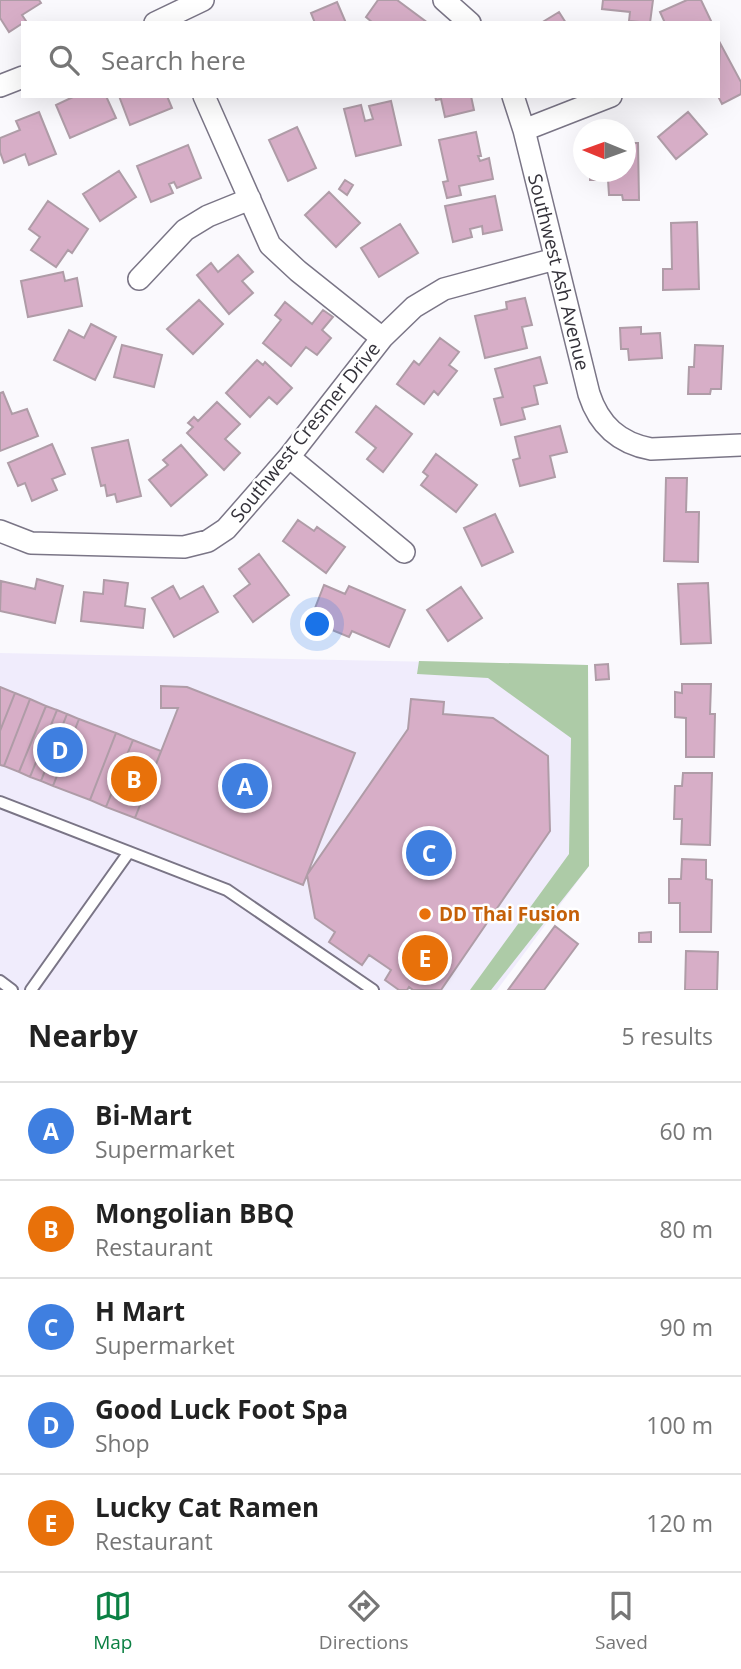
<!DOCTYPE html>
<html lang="en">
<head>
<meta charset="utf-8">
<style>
  :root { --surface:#fff; --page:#f6f6f6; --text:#222; --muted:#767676; --line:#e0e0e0; --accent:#0b8043 }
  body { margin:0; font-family:"Open Sans",sans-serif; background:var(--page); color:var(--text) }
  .compass { position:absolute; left:573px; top:119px; width:63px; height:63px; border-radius:50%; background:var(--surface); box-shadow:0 7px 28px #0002; rotate:271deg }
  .you { position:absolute; left:318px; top:625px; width:24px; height:24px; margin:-18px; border:5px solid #fff; border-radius:50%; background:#1a73e8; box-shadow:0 0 0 10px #1a73e833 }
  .badge { display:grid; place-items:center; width:46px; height:46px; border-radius:50%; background:var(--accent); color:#fff; font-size:23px; font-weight:700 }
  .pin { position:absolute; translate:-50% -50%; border:4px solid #fff; box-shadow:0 2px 7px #0006 }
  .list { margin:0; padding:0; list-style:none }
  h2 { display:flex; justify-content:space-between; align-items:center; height:91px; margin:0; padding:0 28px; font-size:30px }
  h2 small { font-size:23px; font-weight:400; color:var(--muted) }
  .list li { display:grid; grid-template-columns:46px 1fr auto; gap:21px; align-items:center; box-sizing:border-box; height:98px; padding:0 28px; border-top:2px solid var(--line) }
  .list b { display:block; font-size:26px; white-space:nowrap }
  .list p { margin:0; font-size:23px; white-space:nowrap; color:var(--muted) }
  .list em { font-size:23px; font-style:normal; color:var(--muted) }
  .icon { flex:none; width:38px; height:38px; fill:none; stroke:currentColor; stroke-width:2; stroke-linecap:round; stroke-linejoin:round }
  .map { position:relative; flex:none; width:741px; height:990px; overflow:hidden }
  .search { position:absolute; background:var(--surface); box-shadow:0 7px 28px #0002; left:21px; right:21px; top:21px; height:77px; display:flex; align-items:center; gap:18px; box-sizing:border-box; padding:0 24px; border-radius:0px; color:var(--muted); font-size:26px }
  .sheet { height:581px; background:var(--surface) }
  nav { display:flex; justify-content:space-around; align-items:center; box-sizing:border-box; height:98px; border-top:2px solid var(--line); background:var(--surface); font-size:19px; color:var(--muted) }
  nav a { display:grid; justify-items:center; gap:4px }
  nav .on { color:var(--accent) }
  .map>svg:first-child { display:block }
</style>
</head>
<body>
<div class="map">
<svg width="741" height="990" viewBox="0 0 741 990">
  <rect width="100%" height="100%" fill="#faf9fd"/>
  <!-- built -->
  <path fill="#f0ecfc" d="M0,653L588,665L589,866L497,990H0Z"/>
  <!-- forest -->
  <path fill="#adcba7" d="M419,661L588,665L589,866L491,990H470L569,854L571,738L488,678L417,674Z"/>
  <!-- building -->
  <path fill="#d7aec7" stroke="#af9ca7" stroke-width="2" d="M0,0H39L41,3L22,15L26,21L9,32L0,18Z
    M378,0H397L428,23H373L366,17Z
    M603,0H653L650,23L629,21L630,12L602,9Z
    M687,0H701L712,23H665L660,12Z
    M337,2L346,23H315L311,13Z
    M559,12L566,23H541Z
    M720,43L741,82V94L722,104L718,96Z
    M75,96H106L116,118L70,138L56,105Z
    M119,96H167L172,108L130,125Z
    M435,96H471L474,110L445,117L441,99L436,100Z
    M391,101L401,145L356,156L344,109L361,105L365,121L373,119L369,106Z
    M39,112L56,154L29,165L25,154L4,163L0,152V138L20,130L16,121Z
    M688,112L707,134L676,159L658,137Z
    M297,127L316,168L288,181L269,140Z
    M476,132L481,156H478L480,161L489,158L493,179L459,186L461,195L447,198L443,182L448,181L439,140Z
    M626,143H638L639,200H623L622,195H609L608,180H590V172H626Z
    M188,145L201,178L177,188L174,182L169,184L173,193L151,202L137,166Z
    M119,171L136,197L100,221L83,194Z
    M345,180L353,185L347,195L339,189Z
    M329,192L360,223L336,247L305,215Z
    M495,196L502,230L483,234L482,226L470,229L472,237L453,242L445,206Z
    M48,201L88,229L72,253L68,250L56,267L31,250L40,237L29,229Z
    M697,222L699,289L663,290V269H672L671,223Z
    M400,224L418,253L379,277L361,248Z
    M238,255L253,272L242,281L253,293L229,314L197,275L211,263L218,272Z
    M63,272L65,281L77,278L82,306L28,317L21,281Z
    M525,298L532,325L522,327L527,348L485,358L475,316L507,309L506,302Z
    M199,300L223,324L193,354L167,329Z
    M285,302L312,324L323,310L333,317L322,330L331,338L317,355L306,347L291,366L263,343L281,320L275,315Z
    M91,324L116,337L95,380L54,360L69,330L84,338Z
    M641,327V334L660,333L662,358L629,360L628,349H621L620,328Z
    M440,338L459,352L449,365L457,371L438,395L434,391L424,404L397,384L414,361L419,365Z
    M122,345L162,355L154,387L114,377Z
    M695,345L723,346L721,389H711L710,394H688L689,367H694Z
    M540,357L547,383L534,386L538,404L522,408L525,419L501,425L494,399L503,397L495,369Z
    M257,360L263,365L265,362L292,388L277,404L269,397L250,417L226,393Z
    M3,392L12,414L27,409L38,436L0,451V393Z
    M217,402L240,424L225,439L240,453L224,470L187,433L193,427L188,423L194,417L198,421Z
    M376,406L412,434L383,472L367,459L376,448L356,432Z
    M560,426L567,452L550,456L555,477L520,486L513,460L520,458L515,437Z
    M128,440L141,496L117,502L115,494L107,496L105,485L101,486L92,448Z
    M52,444L65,474L52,479L57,490L32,501L25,483L18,486L8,463Z
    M181,445L207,475L171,506L149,480L168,465L163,460Z
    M436,454L477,485L456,512L421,485L428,476L423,472Z
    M666,478H687L686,512H699L698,562L664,561Z
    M495,514L513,552L482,566L464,528Z
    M298,520L314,531L317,527L345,547L326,573L283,541Z
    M259,554L289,595L253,622L234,596L250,584L239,569Z
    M37,579L63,586L55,623L0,611L1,581L35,589Z
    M104,580L128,583L125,606L145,609L143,628L81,621L84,592L103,594Z
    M708,583L711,643L681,644L678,584Z
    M324,585L345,594L349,586L405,610L389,647L352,631L349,637L310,621Z
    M173,586L180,599L203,586L218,612L174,637L152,598Z
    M461,587L482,618L448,641L427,610Z
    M608,664L609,679L596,680L595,665Z
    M682,684H711L710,714H715L714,757H686V718L675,717V692L682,693Z
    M161,686L187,687L355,753L303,885L135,818L178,708H161Z
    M0,687L15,693L0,731Z
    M15,693L30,699L4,766L0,765V731Z
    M30,699L46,706L19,772L4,766Z
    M411,699L444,702L443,714L493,718L548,756L550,831L441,990H413L409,987L407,990H399L385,980L391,970L369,955L362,965L329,942L335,932L315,918L307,875L408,729Z
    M46,706L57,710L30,777L19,772Z
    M57,710L67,714L41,781L30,777Z
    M67,714L79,719L53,786L41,781Z
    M79,719L116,733L90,800L53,786Z
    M116,733L133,740L106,807L90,800Z
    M133,740L161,751L135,818L106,807Z
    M683,773H712L710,845L681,844L682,819H674L675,786H682Z
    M682,859L706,860V879L712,880L711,932H680V903H669V879H681Z
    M555,926L578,944L544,990H508Z
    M651,932V942H639V933Z
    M686,951L718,952L717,990H685Z"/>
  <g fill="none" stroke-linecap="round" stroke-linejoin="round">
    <defs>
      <path id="service" d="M0,802L227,890L373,990
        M0,981L12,990
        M31,990L129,852"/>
      <path id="minor" d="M444,0L470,23
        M155,23L203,0
        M0,86L23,77
        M204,96L270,245L298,271L382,338
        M513,96L524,130L589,394C599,425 619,443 651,449L741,445
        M524,130L611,96
        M139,279L185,230L208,216L250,199
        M289,457L404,552
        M0,531L31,543L184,547L208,541L226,529L289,457L382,338L414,307L444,289L555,259"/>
    </defs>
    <!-- service casing -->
    <use href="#service" stroke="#7a7586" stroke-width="14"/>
    <!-- minor casing -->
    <use href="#minor" stroke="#7a7586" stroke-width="24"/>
    <!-- service -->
    <use href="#service" stroke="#fff" stroke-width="10"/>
    <!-- minor -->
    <use href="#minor" stroke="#fff" stroke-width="21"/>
  </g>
  <!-- markers -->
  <circle fill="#e8710a" stroke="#fff" stroke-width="2.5" cx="425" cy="914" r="7"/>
  <g text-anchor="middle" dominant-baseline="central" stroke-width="5" stroke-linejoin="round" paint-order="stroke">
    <!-- street labels -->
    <g font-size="19" fill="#333139" stroke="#fff">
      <text transform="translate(559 272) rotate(76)">Southwest Ash Avenue</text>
      <text transform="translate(305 432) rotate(-51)">Southwest Cresmer Drive</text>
    </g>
    <!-- food labels -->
    <g font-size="19" font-weight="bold" fill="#c56008" stroke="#fff" text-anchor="start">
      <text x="439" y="914">DD Thai Fusion</text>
    </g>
  </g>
</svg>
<svg class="compass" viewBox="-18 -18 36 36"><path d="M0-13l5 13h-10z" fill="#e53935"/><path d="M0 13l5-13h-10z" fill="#767676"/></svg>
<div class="you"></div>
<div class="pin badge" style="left:245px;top:786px;background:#3f7fe0">A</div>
<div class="pin badge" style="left:134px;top:779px;background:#e8710a">B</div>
<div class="pin badge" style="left:429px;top:853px;background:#3f7fe0">C</div>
<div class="pin badge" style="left:60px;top:750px;background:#3f7fe0">D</div>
<div class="pin badge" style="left:425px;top:958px;background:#e8710a">E</div>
<div class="search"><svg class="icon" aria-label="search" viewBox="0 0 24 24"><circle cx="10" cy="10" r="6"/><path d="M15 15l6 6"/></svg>Search here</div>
</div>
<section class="sheet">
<h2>Nearby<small>5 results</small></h2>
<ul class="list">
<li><span class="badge" style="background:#3f7fe0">A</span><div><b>Bi-Mart</b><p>Supermarket</p></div><em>60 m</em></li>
<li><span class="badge" style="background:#e8710a">B</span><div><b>Mongolian BBQ</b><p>Restaurant</p></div><em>80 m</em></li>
<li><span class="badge" style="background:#3f7fe0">C</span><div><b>H Mart</b><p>Supermarket</p></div><em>90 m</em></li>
<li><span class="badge" style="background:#3f7fe0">D</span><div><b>Good Luck Foot Spa</b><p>Shop</p></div><em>100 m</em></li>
<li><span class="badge" style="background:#e8710a">E</span><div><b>Lucky Cat Ramen</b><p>Restaurant</p></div><em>120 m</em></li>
</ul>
</section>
<nav>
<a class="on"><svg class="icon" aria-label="map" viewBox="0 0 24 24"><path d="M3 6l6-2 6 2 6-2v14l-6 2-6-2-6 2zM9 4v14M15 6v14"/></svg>Map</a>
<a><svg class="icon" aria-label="directions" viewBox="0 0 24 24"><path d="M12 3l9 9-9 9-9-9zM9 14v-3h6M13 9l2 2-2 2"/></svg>Directions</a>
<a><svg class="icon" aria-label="saved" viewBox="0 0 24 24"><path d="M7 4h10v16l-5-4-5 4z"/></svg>Saved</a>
</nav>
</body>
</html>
